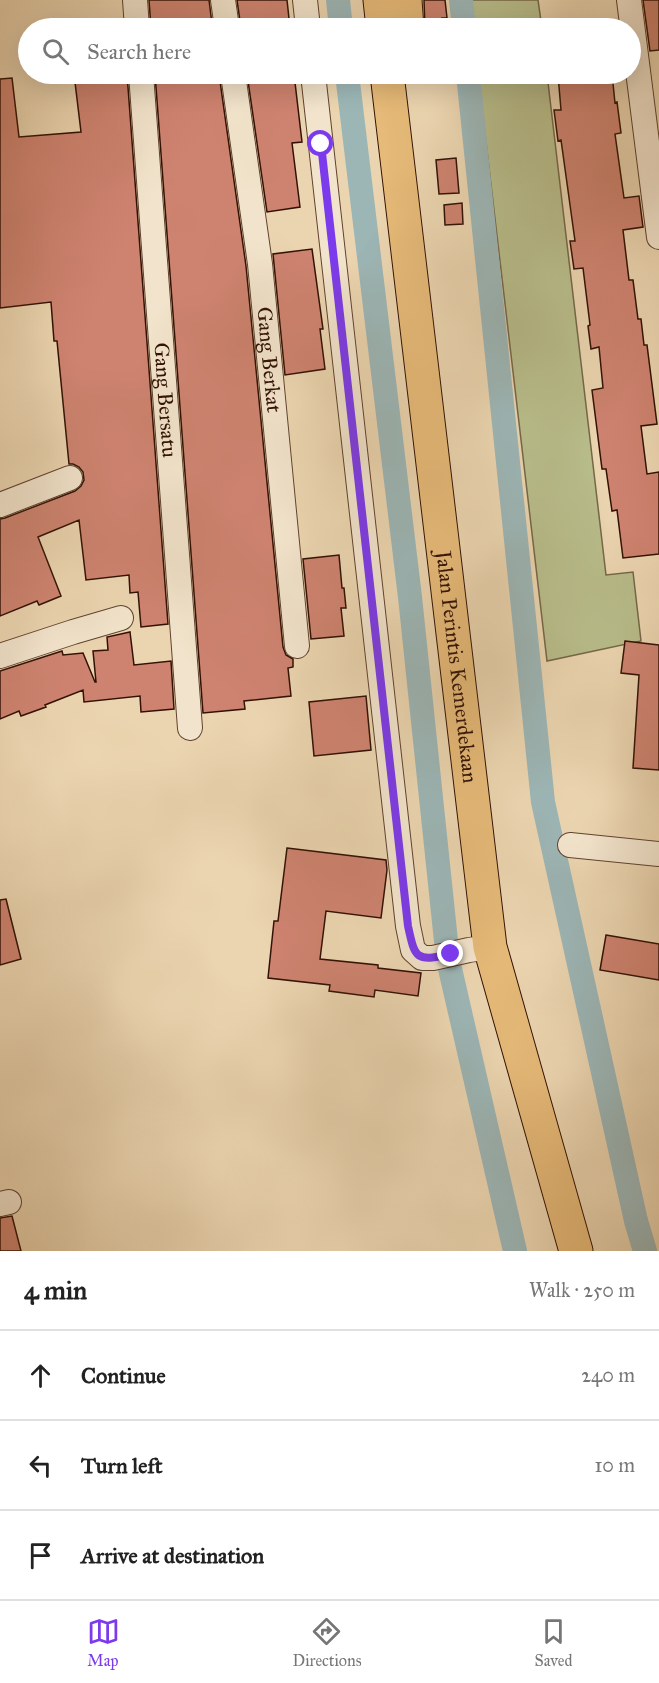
<!DOCTYPE html>
<html lang="en">
<head>
<meta charset="utf-8">
<style>
  :root { --surface:#fff; --page:#f2f2f2; --text:#222; --muted:#767676; --line:#e0e0e0; --accent:#7c3aed }
  body { margin:0; font-family:"IM FELL Great Primer",serif; background:var(--page); color:var(--text) }
  .stop { position:absolute; width:18px; height:18px; margin:-14px; border:4px solid #7c3aed; border-radius:50%; background:#fff }
  .stop.end { background:#7c3aed; border-color:#fff; box-shadow:0 2px 6px #0008 }
  .list { margin:0; padding:0; list-style:none }
  h2 { display:flex; justify-content:space-between; align-items:center; height:78px; margin:0; padding:0 24px; font-size:26px }
  h2 small { font-size:20px; font-weight:400; color:var(--muted) }
  .list li { display:grid; grid-template-columns:39px 1fr auto; gap:18px; align-items:center; box-sizing:border-box; height:90px; padding:0 24px; border-top:2px solid var(--line) }
  .list b { display:block; font-size:22px; white-space:nowrap }
  .list em { font-size:20px; font-style:normal; color:var(--muted) }
  .icon { flex:none; width:33px; height:33px; fill:none; stroke:currentColor; stroke-width:2; stroke-linecap:round; stroke-linejoin:round }
  .map { position:relative; flex:none; width:659px; height:1251px; overflow:hidden }
  .search { position:absolute; background:var(--surface); box-shadow:0 6px 24px #0002; left:18px; right:18px; top:18px; height:66px; display:flex; align-items:center; gap:15px; box-sizing:border-box; padding:0 21px; border-radius:33px; color:var(--muted); font-size:22px }
  .sheet { height:348px; background:var(--surface) }
  nav { display:flex; justify-content:space-around; align-items:center; box-sizing:border-box; height:84px; border-top:2px solid var(--line); background:var(--surface); font-size:16px; color:var(--muted) }
  nav a { display:grid; justify-items:center; gap:3px }
  nav .on { color:var(--accent) }
  .map>svg:first-child { display:block }
</style>
</head>
<body>
<div class="map">
<svg width="659" height="1251" viewBox="0 0 659 1251">
  <rect width="100%" height="100%" fill="#ebd5b0"/>
  <filter id="stains"><feTurbulence type="fractalNoise" baseFrequency=".00333" numOctaves="4"/><feColorMatrix values="0 0 0 0 .2 0 0 0 0 .09 0 0 0 0 .02 0 0 0 .5 -.17"/></filter>
  <radialGradient id="worn" r=".72"><stop offset=".6" stop-color="#630" stop-opacity="0"/><stop offset="1" stop-color="#630" stop-opacity=".3"/></radialGradient>
  <!-- green -->
  <path fill="#b8bd8b" stroke="#756748" stroke-width="1.5" d="M469,0H538L542,28H472Z
    M478,74H547L606,575L633,572L641,641L547,661Z"/>
  <g fill="none" stroke-linecap="round" stroke-linejoin="round">
    <!-- canal -->
    <path stroke="#9cb6b6" stroke-width="24" d="M338,0L341,28
      M461,0L464,28
      M347,74L410,597L448,960L515,1251
      M468,74L543,802L636,1221L645,1251"/>
  </g>
  <!-- building -->
  <path fill="#ce8370" stroke="#321104" stroke-width="1.5" d="M149,0H209L212,24L184,26L185,28H151Z
    M237,0H287L290,28H241Z
    M424,0H445L447,18H442L443,28H425Z
    M643,0H659V50L650,51Z
    M74,74H127L168,624L141,627L138,592L130,593L129,575L86,580L79,520L38,537L61,596L39,605L37,601L0,616V519L5,518L75,491L81,486L84,480L83,472L79,467L73,464H69L57,341H54L51,302L0,308V79L12,78L19,137L81,132Z
    M155,74H219L246,266L283,647L286,655L293,659V667L288,668L291,696L244,701L245,709L203,713Z
    M247,74H294L302,142L292,143L300,207L267,212Z
    M568,74H612L615,103L617,102L621,133L615,134L624,198L639,196L643,227L623,230L629,280H633L638,319H641L644,345H647L657,424L641,426L647,474L659,472V554L623,558L617,510L612,511L606,469H602L592,390L603,388L599,347L591,349L588,326L590,325L583,268L574,269L570,241H575L561,140L558,141L554,110H561L558,75Z
    M456,158L459,193L439,194L436,160Z
    M462,203L463,224L445,225L444,205Z
    M312,249L323,329H320L325,369L285,375L273,254Z
    M339,555L342,588H344L346,608H341L344,636L311,639L303,559Z
    M130,632L134,665L171,661L174,709L141,712L140,696L84,702L83,690L45,705L46,707L21,716L19,711L0,719V671L62,651L63,655L83,653L95,682H96L93,651L108,650L107,637Z
    M625,641L659,645V770L633,768L639,675L621,673Z
    M366,696L371,750L314,756L309,702Z
    M287,848L386,860L387,870L381,918L326,911L320,959L378,965V968L421,973L418,996L375,990L374,997L329,991L330,985L268,978L274,921H278Z
    M6,899L21,959L0,965V900Z
    M606,935L659,944V980L600,970Z
    M12,1216L21,1251H0V1218Z"/>
  <g fill="none" stroke-linecap="round" stroke-linejoin="round">
    <defs>
      <g id="minor">
        <path d="M135,0L137,28"/>
        <path d="M223,0L227,28"/>
        <path d="M305,0L308,28"/>
        <path d="M629,0L659,237"/>
        <path id="s1" d="M141,74L190,728"/>
        <path id="s2" d="M233,74L260,264L297,646"/>
        <path d="M313,74L408,926L413,950L422,958H433L469,950L490,947"/>
        <path d="M0,505L70,478"/>
        <path d="M0,656L73,632L121,618"/>
        <path d="M570,845L659,854"/>
        <path d="M0,1204L9,1202"/>
      </g>
      <g id="trunk">
        <path d="M380,0L383,28"/>
        <path d="M405,0L407,28"/>
        <path id="s3" d="M387,74L490,947L576,1251"/>
      </g>
    </defs>
    <!-- minor casing -->
    <use href="#minor" stroke="#60422f" stroke-width="26"/>
    <!-- trunk casing -->
    <use href="#trunk" stroke="#321104" stroke-width="35"/>
    <!-- minor -->
    <use href="#minor" stroke="#f2e4cc" stroke-width="24"/>
    <!-- trunk -->
    <use href="#trunk" stroke="#e6ba78" stroke-width="33"/>
  </g>
  <g fill="none" stroke-linecap="round" stroke-linejoin="round">
    <!-- route -->
    <path stroke="#7c3aed" stroke-width="8" d="M321,144L408,926C415,959 416,962 451,954"/>
  </g>
  <g text-anchor="middle" dominant-baseline="central" stroke-width="4.5" stroke-linejoin="round" paint-order="stroke">
    <!-- street labels -->
    <g font-size="21" fill="#321104" stroke="#f2e4cc">
      <text stroke="none"><textPath href="#s2" startOffset="288">Gang Berkat</textPath></text>
      <text stroke="none"><textPath href="#s1" startOffset="327">Gang Bersatu</textPath></text>
      <text stroke="none"><textPath href="#s3" startOffset="597">Jalan Perintis Kemerdekaan</textPath></text>
    </g>
  </g>
  <rect width="100%" height="100%" filter="url(#stains)"/>
  <rect width="100%" height="100%" fill="url(#worn)"/>
</svg>
<div class="stop" style="left:321px;top:144px"></div>
<div class="stop end" style="left:451px;top:954px"></div>
<div class="search"><svg class="icon" aria-label="search" viewBox="0 0 24 24"><circle cx="10" cy="10" r="6"/><path d="M15 15l6 6"/></svg>Search here</div>
</div>
<section class="sheet">
<h2>4 min<small>Walk · 250 m</small></h2>
<ul class="list">
<li><svg class="icon" aria-label="ahead" viewBox="0 0 24 24"><path d="M12 20V5M6 11l6-6 6 6"/></svg><div><b>Continue</b></div><em>240 m</em></li>
<li><svg class="icon" aria-label="left" viewBox="0 0 24 24"><path d="M17 20v-9H6M10 6l-5 5 5 5"/></svg><div><b>Turn left</b></div><em>10 m</em></li>
<li><svg class="icon" aria-label="arrive" viewBox="0 0 24 24"><path d="M6 21V4h12l-3 4 3 4H6"/></svg><div><b>Arrive at destination</b></div></li>
</ul>
</section>
<nav>
<a class="on"><svg class="icon" aria-label="map" viewBox="0 0 24 24"><path d="M3 6l6-2 6 2 6-2v14l-6 2-6-2-6 2zM9 4v14M15 6v14"/></svg>Map</a>
<a><svg class="icon" aria-label="directions" viewBox="0 0 24 24"><path d="M12 3l9 9-9 9-9-9zM9 14v-3h6M13 9l2 2-2 2"/></svg>Directions</a>
<a><svg class="icon" aria-label="saved" viewBox="0 0 24 24"><path d="M7 4h10v16l-5-4-5 4z"/></svg>Saved</a>
</nav>
</body>
</html>
